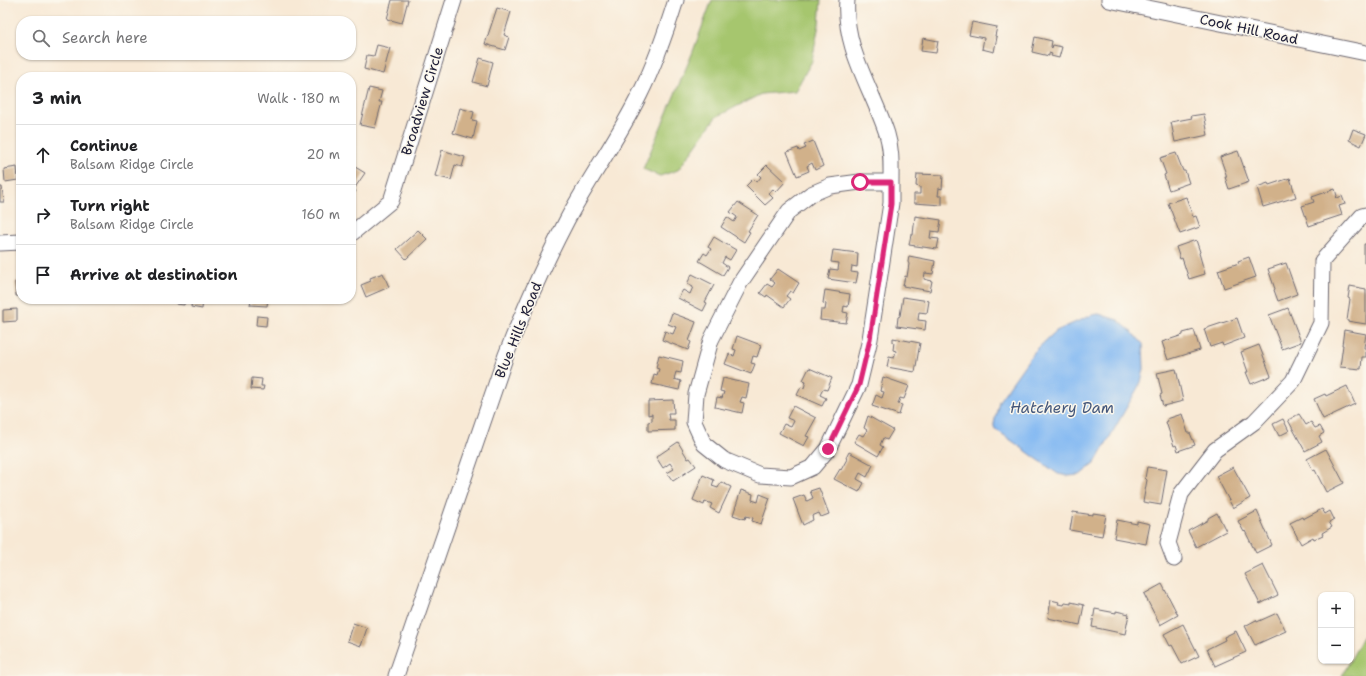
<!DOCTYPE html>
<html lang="en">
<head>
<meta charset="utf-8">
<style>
  :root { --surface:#fff; --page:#f6f6f6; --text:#202124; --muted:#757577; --line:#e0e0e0 }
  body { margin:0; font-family:"Shantell Sans",sans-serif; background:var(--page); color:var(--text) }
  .controls { position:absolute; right:12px; bottom:12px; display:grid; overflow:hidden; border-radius:8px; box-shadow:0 1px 3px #0004 }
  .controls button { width:36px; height:36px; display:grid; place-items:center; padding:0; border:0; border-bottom:1px solid var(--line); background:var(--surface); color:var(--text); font:20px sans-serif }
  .stop { position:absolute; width:12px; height:12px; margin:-9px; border:3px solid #db2777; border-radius:50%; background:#fff }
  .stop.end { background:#db2777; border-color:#fff; box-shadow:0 1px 4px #0008 }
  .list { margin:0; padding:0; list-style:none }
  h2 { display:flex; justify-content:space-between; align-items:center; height:52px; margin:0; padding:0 16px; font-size:17px }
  h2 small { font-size:13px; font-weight:400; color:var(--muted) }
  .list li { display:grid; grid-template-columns:26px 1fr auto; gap:12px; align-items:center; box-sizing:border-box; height:60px; padding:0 16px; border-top:1px solid var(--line) }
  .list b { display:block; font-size:15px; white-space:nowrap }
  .list p { margin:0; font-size:13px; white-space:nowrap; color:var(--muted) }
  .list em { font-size:13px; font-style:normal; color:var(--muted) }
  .icon { flex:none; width:22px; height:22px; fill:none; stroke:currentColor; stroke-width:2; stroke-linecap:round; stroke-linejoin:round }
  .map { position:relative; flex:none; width:1366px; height:676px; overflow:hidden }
  .search { position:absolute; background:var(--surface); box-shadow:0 1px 3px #0004; left:16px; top:16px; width:340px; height:44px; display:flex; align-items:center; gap:10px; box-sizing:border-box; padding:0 14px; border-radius:16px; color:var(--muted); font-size:15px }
  .panel { position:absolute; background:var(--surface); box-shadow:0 1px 3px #0004; left:16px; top:72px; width:340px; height:232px; border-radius:16px }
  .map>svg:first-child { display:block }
</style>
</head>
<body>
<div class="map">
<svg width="1366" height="676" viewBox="0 0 1366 676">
  <rect width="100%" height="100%" fill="#fbf7ec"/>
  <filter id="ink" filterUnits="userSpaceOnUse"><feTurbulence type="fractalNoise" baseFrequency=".025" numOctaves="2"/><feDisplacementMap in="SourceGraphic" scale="8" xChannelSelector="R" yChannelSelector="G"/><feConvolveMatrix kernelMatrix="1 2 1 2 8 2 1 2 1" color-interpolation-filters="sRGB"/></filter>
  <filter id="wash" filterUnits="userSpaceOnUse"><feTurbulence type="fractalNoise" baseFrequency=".012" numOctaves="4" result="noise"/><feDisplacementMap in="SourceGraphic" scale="16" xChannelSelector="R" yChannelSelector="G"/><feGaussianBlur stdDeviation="0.9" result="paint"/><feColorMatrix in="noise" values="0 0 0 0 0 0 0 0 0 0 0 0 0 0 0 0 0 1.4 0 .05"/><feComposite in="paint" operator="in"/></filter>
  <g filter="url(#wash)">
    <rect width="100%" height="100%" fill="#f8e9d5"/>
    <!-- green -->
    <path fill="#a6c66e" stroke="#647454" d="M712,0H821L819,24L812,61L795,91L761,94L716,117L678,170L660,176L643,169L692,54Z
      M1366,631V676H1342Z"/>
    <!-- water -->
    <path fill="#84b9f2" stroke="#536e96" d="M1099,314L1118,320L1133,333L1143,344L1144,369L1141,382L1095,463L1080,475L1068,476L1058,474L994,428V424L999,401L1033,353L1056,331L1092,315Z"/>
    <g id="blocks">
      <!-- building -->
      <path fill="#d1b18a" d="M392,0H408L402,23L387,19Z
        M497,8L511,12L504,35L509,37L505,50L485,44Z
        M972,22L997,27L995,36L997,37L994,52L982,49L984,38L969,35Z
        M1035,37L1052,41L1051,47L1052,48L1053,45L1062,47L1059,58L1051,56L1052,54L1049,53V56L1032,52Z
        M923,38L938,41L936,53L921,51Z
        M377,45L390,48L383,74L364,69L367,55L374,56Z
        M480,58L493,62L487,86L473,82Z
        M369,88L382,91L379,102H382L375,128L360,125Z
        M460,108L474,112L472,120L477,121L473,139L453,133Z
        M1204,114L1208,135L1175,142L1171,122L1192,118L1191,116Z
        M1353,129L1366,134L1361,146L1349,140Z
        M813,141L823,166L815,170L812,163L807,166L809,171L797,176L787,152L798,148L799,151L806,148L804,145Z
        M442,150L465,157L462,167L455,165L451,180L435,176Z
        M1238,151L1249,182L1229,189L1225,177H1227L1220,157Z
        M1176,153L1183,171H1185L1189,183L1169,190L1164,175L1166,174L1160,158Z
        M352,165L365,173L354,189L356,191L351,198V167Z
        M767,165L785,182L776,192L773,189L768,193L773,198L765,205L746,186L753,179L757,182L761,177L758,174Z
        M17,167L18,180L5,182L4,169Z
        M917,174L943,175L942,189L939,188L938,196H942V205L914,203V194H920V187L916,186Z
        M1290,178L1296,197L1263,207L1257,187L1268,183L1269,185Z
        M0,187H2L4,202H0Z
        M1335,189L1337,196L1336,197L1337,198L1342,196L1345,204L1339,206L1342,215L1309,226L1302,206L1314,202L1312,197Z
        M1186,197L1193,217L1196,216L1200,227L1180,234L1168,203Z
        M738,202L758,215L748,231L750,232L744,242L721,227L727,217L734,222L737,217L730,212Z
        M915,216L941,220L939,232L931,231L930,238L939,239L937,249L909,245L911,235H913Z
        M418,230L427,239L406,259L397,249Z
        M714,237L736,250L730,260L725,257L722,263L728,267L723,275L699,261L704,253L707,255L711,249L708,247Z
        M1196,240L1200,252L1199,253L1205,274L1189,279L1182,258L1180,259L1176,247Z
        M1364,244H1366V263H1364Z
        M833,250L858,253L857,267L852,266L851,272L858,273L856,283L828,279L830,269L838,270L839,263L831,262Z
        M909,256L935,261L933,274L925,273L924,279L932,281L930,291L903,286L905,276L907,277L909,264L908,262Z
        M1249,257L1256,277L1224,288L1218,270L1239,263L1238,261Z
        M1286,263L1297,294L1278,301L1274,290L1275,289L1268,269Z
        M778,269L799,283L793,293L790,291L786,296L790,299L784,307L767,295L766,297L760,293L767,284L772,287L775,283L770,279Z
        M383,273L389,287L366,297L361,285L371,281L370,278Z
        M692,274L714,285L705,302L707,303L703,311L678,298L683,290L690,294L693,287L687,284Z
        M21,281V296H16L15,282Z
        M1350,286L1366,289V324L1347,321L1350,299L1348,298Z
        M825,290L850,294L848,307L844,306L843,312L848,313L846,323L820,320L821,310H825L826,304L823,303Z
        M903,297L929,301L927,313L919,312L918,320L926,321L925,330L897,326L898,317L900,316Z
        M176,299H185L184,305L176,304Z
        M192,299H203L202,309L191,307Z
        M251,299H268L267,306L250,305Z
        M1288,308L1301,342L1282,349L1269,315Z
        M17,309V321L3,322V310Z
        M672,313L696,322L689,341L691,342L688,350L662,340L665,331L673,334L676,327L668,324Z
        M257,316L267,317L266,326L256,325Z
        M1237,318L1244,338L1223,346L1222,343L1210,347L1204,329Z
        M1194,330L1200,350L1168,360L1162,342L1183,335V333Z
        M1344,330L1366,334L1364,348H1366V357H1362L1361,369L1340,367L1343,345H1342Z
        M737,336L761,345L757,357L753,356L751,363L755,364L751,374L725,364L729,354L734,356L736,350L733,349Z
        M893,338L920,343L915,372L887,367L889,357L894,358L896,351L893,350L894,342H893Z
        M1259,345L1271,376L1251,384L1246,372H1248L1241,352Z
        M659,355L683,361L681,373L676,372L674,379L681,381L679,390L652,384L654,374L657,375L659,369L656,368Z
        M809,368L832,378L827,390L823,389L820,395L826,398L822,406L797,395L801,387L804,388L806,381L803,380Z
        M1176,369L1183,401L1163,406L1160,395L1162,394L1157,373Z
        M883,377L909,386L904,399L900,398L898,404L902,405L899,415L872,406L876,395L882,398L884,392L880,391Z
        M252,378L262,379L261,386H264L263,390L251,389Z
        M723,378L749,384L746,398L742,397L740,402L744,403L742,413L715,407L717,397L722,398L724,392L720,391Z
        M1347,386L1355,404L1323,419L1314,399L1325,394L1326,396Z
        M673,400L674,413H668L669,420H675V430L648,431V422L652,421V414L648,415V401Z
        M793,406L816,418L806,436L809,437L804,446L779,433L784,424L791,427L794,421L787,418Z
        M1182,414L1188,433H1190L1195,445L1178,451L1176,445L1174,446L1166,422L1168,421L1167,419Z
        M1299,414L1306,425L1311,422L1315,428L1320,426L1324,433L1319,436L1322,442L1305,451L1288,420Z
        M868,416L893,430L887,440L883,438L880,445L883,447L878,456L854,442L859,434L863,436L867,430L864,428Z
        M1283,419L1289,431L1279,436L1273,424Z
        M678,442L688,459L690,458L696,466L673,481L667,473L674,469L670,463L663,468L656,457Z
        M1326,449L1344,483L1326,492L1315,470L1313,471L1307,459Z
        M849,452L873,465L867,477L860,473L857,479L864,483L859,492L834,479L840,469L841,470L847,459L846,458Z
        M1147,467L1167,470L1161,505L1143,502L1147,480L1145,478Z
        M1233,467L1250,498L1233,508L1216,476Z
        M703,475L714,480L712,486L718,488L721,482L731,487L719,513L710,508L712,504L705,501L704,505L693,500Z
        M819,488L829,514L821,517L819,513L812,516L813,520L803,525L793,499L804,495L807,501L813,498L810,491Z
        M741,490L753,494L752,500L758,502L760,494L770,498L761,524L752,521L753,518L746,516L745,519L733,515Z
        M1322,509L1325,514L1330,511L1334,519L1329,522L1332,527L1322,533L1323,535L1314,539L1313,537L1301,544L1290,523L1302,517L1303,519Z
        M1257,511L1272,545L1256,553L1245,531L1244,532L1238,521Z
        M1073,512L1093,515V513L1106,515L1102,536L1070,530Z
        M1217,513L1226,531L1196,547L1188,531L1208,520V518Z
        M1117,520L1137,524V521L1150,524L1146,544L1114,538Z
        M1263,565L1278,595L1260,604L1245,574Z
        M1162,584L1178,615L1160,625L1144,594Z
        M1051,600L1059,602L1058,604L1064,605L1065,603L1071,604V602L1084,605L1080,625L1048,618Z
        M1095,609L1116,613V611L1129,614L1125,634L1092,627Z
        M1277,613L1286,631L1255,645L1245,626L1256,620L1257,622Z
        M353,623L367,628L361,646L347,641Z
        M1183,624L1199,656L1182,664L1172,645L1170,646L1164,634Z
        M1236,631L1246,652L1215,666L1207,649L1225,640L1224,637Z"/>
    </g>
  </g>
  <g filter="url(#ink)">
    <use href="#blocks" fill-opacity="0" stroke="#6d6871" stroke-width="1"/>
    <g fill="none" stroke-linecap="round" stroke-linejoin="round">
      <defs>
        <path id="minor" d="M847,0C843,48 873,90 887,134C892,150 891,166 891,182
          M1109,0L1366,53
          M860,182H891V203L870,339L859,385L828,449L813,467L791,477L760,475L724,460L704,444L694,422L696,394L711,340L740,283L789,211L811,194L830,186Z
          M351,234L391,201L454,0
          M0,243L21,242
          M1174,559L1168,543L1181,494L1215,450L1254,422L1293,381L1321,323L1322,261L1362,216L1366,215
          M396,676L506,355C524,309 544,264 567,220C590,177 619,137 640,94C655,64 666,32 676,0"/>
      </defs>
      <!-- minor casing -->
      <use href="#minor" stroke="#6d6871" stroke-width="17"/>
      <!-- minor -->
      <use href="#minor" stroke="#fff" stroke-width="15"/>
    </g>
  </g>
  <g fill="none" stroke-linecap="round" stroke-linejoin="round" filter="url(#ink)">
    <!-- route -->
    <path stroke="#db2777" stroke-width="5" d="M828,449L859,385L870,339L891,204V182H860"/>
  </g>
  <g text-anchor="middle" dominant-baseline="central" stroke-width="3" stroke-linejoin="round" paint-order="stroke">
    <!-- street labels -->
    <g font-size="14" fill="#22223b" stroke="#fbf7ec">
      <text transform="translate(1249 29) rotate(12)">Cook Hill Road</text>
      <text transform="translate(422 101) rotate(-73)">Broadview Circle</text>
      <text transform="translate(518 330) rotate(-68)">Blue Hills Road</text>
    </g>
    <!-- water labels -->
    <g font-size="15" font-style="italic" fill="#44577b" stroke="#fbf7ec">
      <text x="1062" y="408">Hatchery Dam</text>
    </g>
  </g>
</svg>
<div class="controls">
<button>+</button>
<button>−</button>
</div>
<div class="stop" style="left:860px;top:182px"></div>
<div class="stop end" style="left:828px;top:449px"></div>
<div class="search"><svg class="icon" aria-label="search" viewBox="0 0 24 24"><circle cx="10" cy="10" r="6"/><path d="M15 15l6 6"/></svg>Search here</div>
<section class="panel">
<h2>3 min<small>Walk · 180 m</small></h2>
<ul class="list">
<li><svg class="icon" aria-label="ahead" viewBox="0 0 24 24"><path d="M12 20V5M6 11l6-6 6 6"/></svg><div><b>Continue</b><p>Balsam Ridge Circle</p></div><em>20 m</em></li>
<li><svg class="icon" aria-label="right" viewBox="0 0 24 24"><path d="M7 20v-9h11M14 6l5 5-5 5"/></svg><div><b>Turn right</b><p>Balsam Ridge Circle</p></div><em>160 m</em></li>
<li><svg class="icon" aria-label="arrive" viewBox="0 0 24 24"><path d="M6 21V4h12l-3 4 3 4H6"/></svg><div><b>Arrive at destination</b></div></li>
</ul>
</section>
</div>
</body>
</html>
